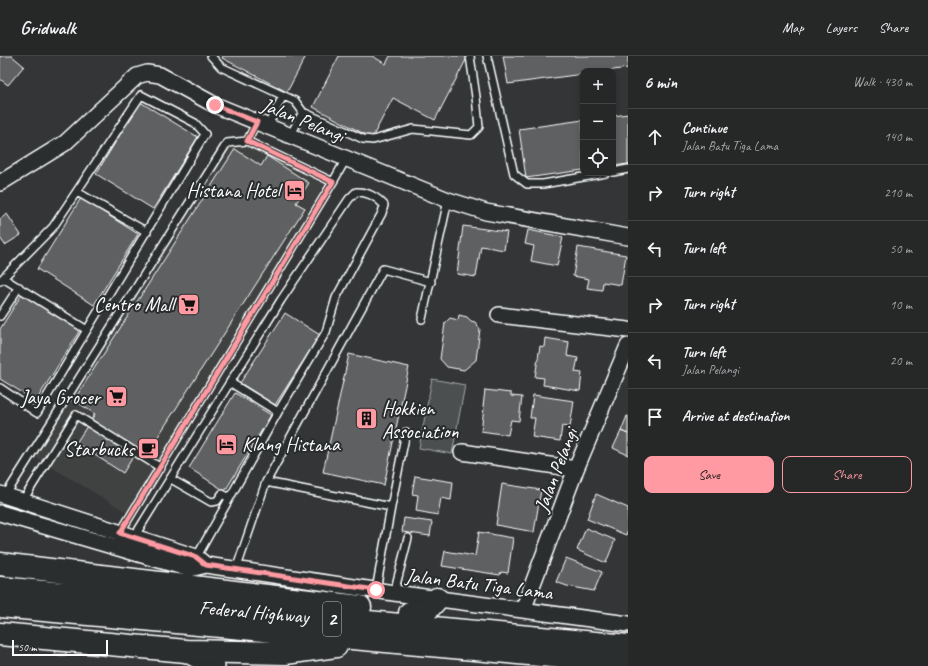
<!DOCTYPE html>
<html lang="en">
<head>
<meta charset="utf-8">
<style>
  :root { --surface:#262828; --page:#323434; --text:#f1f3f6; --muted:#a4a6a8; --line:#424445; --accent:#ff9aa2 }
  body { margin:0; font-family:Caveat,sans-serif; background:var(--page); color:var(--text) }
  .controls { position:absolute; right:12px; top:12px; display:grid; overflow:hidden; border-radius:8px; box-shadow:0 2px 6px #0003 }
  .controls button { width:36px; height:36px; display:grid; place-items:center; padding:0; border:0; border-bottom:1px solid var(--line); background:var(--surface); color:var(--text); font:20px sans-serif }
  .scale { position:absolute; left:12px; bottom:10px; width:96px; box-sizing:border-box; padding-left:4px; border:2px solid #fff; border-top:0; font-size:11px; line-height:14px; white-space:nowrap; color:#fff; -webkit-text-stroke:3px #2a2d2e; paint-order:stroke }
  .stop { position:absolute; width:12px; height:12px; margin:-9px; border:3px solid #ff9aa2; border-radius:50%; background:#fff }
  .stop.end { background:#ff9aa2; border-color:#fff; box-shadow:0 1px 4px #0008 }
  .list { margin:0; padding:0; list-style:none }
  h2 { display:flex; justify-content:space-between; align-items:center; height:52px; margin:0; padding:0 16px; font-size:17px }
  h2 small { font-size:13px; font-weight:400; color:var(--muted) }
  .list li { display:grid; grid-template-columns:26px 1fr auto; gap:12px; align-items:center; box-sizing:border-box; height:56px; padding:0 16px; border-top:1px solid var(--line) }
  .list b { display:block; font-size:15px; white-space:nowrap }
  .list p { margin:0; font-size:13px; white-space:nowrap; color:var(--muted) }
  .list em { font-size:13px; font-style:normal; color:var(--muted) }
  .actions { display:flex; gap:8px; padding:12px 16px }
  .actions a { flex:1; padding:9px 0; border:1px solid var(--accent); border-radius:8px; text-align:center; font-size:14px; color:var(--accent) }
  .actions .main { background:var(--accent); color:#111 }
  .icon { flex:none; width:22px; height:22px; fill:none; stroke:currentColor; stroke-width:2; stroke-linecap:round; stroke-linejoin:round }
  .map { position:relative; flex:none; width:628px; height:610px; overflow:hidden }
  header { display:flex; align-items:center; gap:24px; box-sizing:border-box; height:56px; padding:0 20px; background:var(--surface); border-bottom:1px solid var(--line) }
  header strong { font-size:19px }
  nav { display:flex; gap:22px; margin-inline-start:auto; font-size:14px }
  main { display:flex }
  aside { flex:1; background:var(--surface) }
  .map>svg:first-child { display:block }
</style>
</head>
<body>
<header>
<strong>Gridwalk</strong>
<nav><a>Map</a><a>Layers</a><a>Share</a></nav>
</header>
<main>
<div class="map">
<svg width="628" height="610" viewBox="0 0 628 610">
  <rect width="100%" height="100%" fill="#333536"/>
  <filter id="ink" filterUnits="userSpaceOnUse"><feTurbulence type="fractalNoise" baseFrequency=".025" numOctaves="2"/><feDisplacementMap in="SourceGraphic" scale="8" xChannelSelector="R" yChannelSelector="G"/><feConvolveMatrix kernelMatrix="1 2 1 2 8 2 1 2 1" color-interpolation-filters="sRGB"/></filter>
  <g filter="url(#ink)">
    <!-- built -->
    <path fill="#404243" d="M246,88L329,128L128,457L33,400L229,90Z"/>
    <!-- green -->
    <path fill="#4c4f50" stroke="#a6a7a8" d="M432,323L465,329L452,398L419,392Z"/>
    <!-- building -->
    <path fill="#5f6162" stroke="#fff" d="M0,0H12L24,10L8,29L0,23Z
      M223,0H306L287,36L222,2Z
      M339,0H372L386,8L390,0H468L435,64L393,42L372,82L313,51Z
      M503,0H628V12L606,15H583V18L508,28Z
      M140,46L198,81L153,153L96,118Z
      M628,58V108L613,110V60Z
      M583,64V114L526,122L519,73Z
      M235,93L261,110L267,100L309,127L296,147L305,152L150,393L141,388L123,417L76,387L95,358L74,344Z
      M81,142L138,178L94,249L37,213Z
      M7,158L21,179L5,189L0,182V163Z
      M463,170L507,176L504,194L481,190L476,221L457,218Z
      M528,174L563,181L557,210L531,205L534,190L525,188Z
      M578,191L626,199L621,229L603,226L602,234L587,232L589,223L573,220Z
      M22,238L80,274L36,345L0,323V273Z
      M285,257L320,279L275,349L240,327Z
      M459,259L467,261L471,265L475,266L480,273L476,304L464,314L447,311L440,303L445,267L450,262L458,264Z
      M545,282L569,286L567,300L578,302L575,316L582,317L580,335L543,329L544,322L535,321L540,290L544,291Z
      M349,298L409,311L384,429L323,416Z
      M485,334L511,337V340L522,341L519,365L511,364L508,379L481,375L484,352L483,351Z
      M235,337L271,359L225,435L189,412Z
      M533,339L574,345L570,371L562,370L560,385L532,381L535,362H530Z
      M627,360H628V378L621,375Z
      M621,375L628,378V399L613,392Z
      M415,420L453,426L451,444L441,442L438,459L416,455L418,439L412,438Z
      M502,428L541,434L534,476L496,469Z
      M596,438L628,452V473L626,479L587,463Z
      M404,462L432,466L430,480L402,476Z
      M586,472L615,484L606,507L577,494Z
      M479,476L513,482L508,517L501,516L500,519L442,510L445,495L475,500Z
      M566,502L602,516L594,535L567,530L556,526Z
      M55,592L66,593V599H54Z"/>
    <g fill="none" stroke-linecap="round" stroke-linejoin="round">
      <defs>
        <path id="lane" d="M211,0L221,11L295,45L303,56L363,83L373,84L413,73L471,79L479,71L476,41L470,0
          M487,0L514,118L527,128H543L606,117
          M267,71L283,40
          M290,80L303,56
          M247,85L257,66
          M613,116L628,113
          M77,136L147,176
          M3,222L87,274
          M0,225L53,171L141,39L195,67L205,78L37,357L0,332
          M0,260L19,231
          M422,263L448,144
          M231,327L278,356
          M171,423L211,446L217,445L222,438L230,442
          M266,426L391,451
          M5,440L227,87L247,85L333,126
          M22,446L76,359L161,412
          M120,477L333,126L346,103
          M134,481L281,244L349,143L356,136C366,135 377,141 384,149L382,157L336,242L326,276L278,356L196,502
          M236,514L266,426L383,213L431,226
          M376,534L391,451L406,376
          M394,537L408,482"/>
        <path id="street" d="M0,127L65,87L137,20L147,17L160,19L215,49L448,144L486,156L628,181
          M499,259L628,274
          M462,396L576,413
          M0,438L196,501L206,509
          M0,457L190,513L206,509L394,537L628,568
          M523,554L576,413L628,290"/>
        <path id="secondary" d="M186,595L214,610"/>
        <path id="highway" d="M0,508L360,551
          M0,532L628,590
          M0,550L628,607
          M410,557L429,552L437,543
          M0,578L186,595L285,597L336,590"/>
      </defs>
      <!-- lane casing -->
      <use href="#lane" stroke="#fff" stroke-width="10"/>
      <!-- street casing -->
      <use href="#street" stroke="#fff" stroke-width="18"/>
      <!-- secondary casing -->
      <use href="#secondary" stroke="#fff" stroke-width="24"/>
      <!-- highway casing -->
      <use href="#highway" stroke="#fff" stroke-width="25"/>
      <!-- lane -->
      <use href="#lane" stroke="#2a2d2e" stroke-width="7"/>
      <!-- street -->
      <use href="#street" stroke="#2a2d2e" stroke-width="15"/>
      <!-- secondary -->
      <use href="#secondary" stroke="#2a2d2e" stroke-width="21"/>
      <!-- highway -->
      <use href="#highway" stroke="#2a2d2e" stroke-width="22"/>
    </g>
  </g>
  <g fill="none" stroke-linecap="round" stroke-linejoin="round" filter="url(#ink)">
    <!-- route -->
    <path stroke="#ff9aa2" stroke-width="5" d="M215,49L257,66L247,85L333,126L120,477L196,501L206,509L376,534"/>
  </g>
  <!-- icons -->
  <defs>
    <symbol id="hotel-square" viewBox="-11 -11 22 22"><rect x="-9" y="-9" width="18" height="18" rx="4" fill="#ff9aa2" stroke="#2a2d2e"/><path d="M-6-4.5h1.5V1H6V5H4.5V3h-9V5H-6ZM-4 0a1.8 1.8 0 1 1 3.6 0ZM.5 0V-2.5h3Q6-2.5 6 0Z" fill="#111"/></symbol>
    <symbol id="supermarket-square" viewBox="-11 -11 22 22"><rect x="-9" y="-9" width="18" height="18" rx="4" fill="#ff9aa2" stroke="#2a2d2e"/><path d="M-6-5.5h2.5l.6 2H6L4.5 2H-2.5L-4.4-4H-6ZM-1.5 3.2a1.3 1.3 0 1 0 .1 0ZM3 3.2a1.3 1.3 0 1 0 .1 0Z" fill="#111"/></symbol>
    <symbol id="building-square" viewBox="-11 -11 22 22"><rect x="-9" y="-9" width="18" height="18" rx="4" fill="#ff9aa2" stroke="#2a2d2e"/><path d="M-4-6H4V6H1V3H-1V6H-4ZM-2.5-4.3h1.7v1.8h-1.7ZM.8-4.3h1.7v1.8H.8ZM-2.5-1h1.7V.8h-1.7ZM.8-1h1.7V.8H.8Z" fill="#111"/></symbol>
    <symbol id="cafe-square" viewBox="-11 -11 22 22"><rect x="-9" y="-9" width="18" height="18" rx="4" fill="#ff9aa2" stroke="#2a2d2e"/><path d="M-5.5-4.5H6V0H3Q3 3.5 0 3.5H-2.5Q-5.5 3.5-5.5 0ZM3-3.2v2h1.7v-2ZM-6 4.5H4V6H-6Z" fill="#111"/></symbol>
  </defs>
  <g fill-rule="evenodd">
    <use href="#hotel-square" x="282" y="122" width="25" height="25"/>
    <use href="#supermarket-square" x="176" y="236" width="25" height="25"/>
    <use href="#supermarket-square" x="104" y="328" width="25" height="25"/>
    <use href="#building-square" x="354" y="350" width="25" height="25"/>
    <use href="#hotel-square" x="214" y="376" width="25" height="25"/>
    <use href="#cafe-square" x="136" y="380" width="25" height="25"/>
  </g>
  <g text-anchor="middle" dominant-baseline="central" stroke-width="4" stroke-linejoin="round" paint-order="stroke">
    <!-- shield labels -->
    <rect fill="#2a2d2e" stroke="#bfc0c0" stroke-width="1" x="323" y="546" width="18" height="34" rx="3"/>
    <g font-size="19" font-weight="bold" fill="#fff">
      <text x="332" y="563">2</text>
    </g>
    <!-- street labels -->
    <g font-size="20" fill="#fff" stroke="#2a2d2e">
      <text transform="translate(303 64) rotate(22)">Jalan Pelangi</text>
      <text transform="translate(556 414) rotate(-69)">Jalan Pelangi</text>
      <text transform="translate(479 528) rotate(7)">Jalan Batu Tiga Lama</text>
      <text transform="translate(254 556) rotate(5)">Federal Highway</text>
    </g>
    <!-- poi labels -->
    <g font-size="20" fill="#fff" stroke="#2a2d2e" text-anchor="end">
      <text x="280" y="134">Histana Hotel</text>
      <text x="174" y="248">Centro Mall</text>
      <text x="100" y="341">Jaya Grocer</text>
      <text x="382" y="352" text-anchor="start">Hokkien<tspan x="382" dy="23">Association</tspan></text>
      <text x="242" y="388" text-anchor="start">Klang Histana</text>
      <text x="134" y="393">Starbucks</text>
    </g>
  </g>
</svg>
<div class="controls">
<button>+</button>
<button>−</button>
<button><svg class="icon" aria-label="locate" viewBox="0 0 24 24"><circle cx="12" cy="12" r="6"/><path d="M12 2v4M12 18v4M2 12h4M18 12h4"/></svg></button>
</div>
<div class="scale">50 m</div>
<div class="stop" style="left:376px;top:534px"></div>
<div class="stop end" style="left:215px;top:49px"></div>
</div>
<aside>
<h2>6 min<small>Walk · 430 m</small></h2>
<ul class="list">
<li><svg class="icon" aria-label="ahead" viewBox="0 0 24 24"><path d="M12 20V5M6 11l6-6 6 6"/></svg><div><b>Continue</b><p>Jalan Batu Tiga Lama</p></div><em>140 m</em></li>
<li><svg class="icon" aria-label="right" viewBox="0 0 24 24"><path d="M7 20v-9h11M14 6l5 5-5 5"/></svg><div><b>Turn right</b></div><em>210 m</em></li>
<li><svg class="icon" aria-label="left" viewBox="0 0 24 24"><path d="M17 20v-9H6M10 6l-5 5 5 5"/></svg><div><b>Turn left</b></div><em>50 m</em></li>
<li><svg class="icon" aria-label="right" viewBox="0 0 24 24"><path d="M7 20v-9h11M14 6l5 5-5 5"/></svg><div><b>Turn right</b></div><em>10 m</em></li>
<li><svg class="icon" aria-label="left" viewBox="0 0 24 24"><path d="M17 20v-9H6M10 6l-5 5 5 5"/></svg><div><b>Turn left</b><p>Jalan Pelangi</p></div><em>20 m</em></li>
<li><svg class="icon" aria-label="arrive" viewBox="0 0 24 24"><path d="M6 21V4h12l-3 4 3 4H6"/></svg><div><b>Arrive at destination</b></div></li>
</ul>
<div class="actions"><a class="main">Save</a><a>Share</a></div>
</aside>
</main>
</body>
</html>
